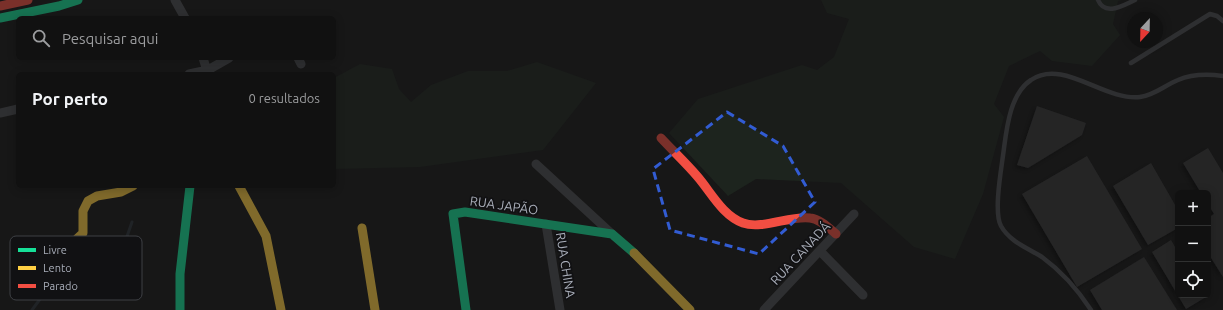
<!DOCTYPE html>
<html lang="pt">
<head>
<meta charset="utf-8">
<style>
  :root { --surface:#111; --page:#1e1f1f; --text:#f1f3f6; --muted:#9c9d9f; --line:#303131 }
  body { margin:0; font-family:Ubuntu,sans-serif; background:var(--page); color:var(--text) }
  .controls { position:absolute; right:12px; bottom:12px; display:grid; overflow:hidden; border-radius:6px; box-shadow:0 2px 10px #0003 }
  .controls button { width:36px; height:36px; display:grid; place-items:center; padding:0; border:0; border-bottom:1px solid var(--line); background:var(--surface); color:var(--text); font:20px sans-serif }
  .compass { position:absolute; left:1127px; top:12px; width:36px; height:36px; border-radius:50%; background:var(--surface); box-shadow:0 2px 10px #0003; rotate:202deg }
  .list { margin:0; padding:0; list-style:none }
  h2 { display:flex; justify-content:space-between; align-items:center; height:52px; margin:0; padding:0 16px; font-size:17px }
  h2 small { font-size:13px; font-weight:400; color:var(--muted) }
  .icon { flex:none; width:22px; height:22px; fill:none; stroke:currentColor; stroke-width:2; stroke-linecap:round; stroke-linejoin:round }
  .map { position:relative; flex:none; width:1223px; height:310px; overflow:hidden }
  .search { position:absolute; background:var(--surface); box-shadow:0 2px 10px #0003; left:16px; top:16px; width:320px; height:44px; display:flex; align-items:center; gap:10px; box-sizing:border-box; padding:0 14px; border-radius:6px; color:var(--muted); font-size:15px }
  .panel { position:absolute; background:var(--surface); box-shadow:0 2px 10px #0003; left:16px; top:72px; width:320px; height:116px; border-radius:6px }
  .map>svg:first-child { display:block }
</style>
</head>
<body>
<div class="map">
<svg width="1223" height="310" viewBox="0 0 1223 310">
  <defs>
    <filter id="shadow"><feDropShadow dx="-2.5" dy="2.5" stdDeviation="2" flood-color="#0009"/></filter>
  </defs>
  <rect width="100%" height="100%" fill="#171717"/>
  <!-- green -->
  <path fill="#1d241e" d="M821,0H1122L1118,1L1113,24L1120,35L1092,66L1052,61L1040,51L1009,66L994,104L1004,117L983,194L955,259L914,247L841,183L756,179L728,196L669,133L698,99L802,65L817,70L834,57L849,19L827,13Z
    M537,62L596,83L543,150L420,167L334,169V78L360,64L392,69L399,89L411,102L431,85L468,71H507Z"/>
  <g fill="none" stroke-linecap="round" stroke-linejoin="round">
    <!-- stream -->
    <path stroke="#2a3239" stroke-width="3" d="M32,310L49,287L82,267L92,262L114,261L122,251L132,222"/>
  </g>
  <!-- building -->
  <path fill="#353536" filter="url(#shadow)" d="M1037,106L1086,123L1082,135L1028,168L1017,165Z
    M1208,148L1223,173V277L1208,253V218L1214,214L1208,204V193H1201L1183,163Z
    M1087,156L1142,249L1077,287L1022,194Z
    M1151,163L1178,210V228L1148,245L1113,186Z
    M1171,240L1178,252V295H1204L1206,297L1186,309L1152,252Z
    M1144,257L1177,310H1102L1090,290Z"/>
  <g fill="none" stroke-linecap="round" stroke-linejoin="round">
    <!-- lane -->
    <path stroke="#4b4c50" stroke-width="4.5" d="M1098,0C1105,17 1124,5 1135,0
      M1131,63L1210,14L1217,16L1223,21
      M1091,310C1078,290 1061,271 1042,257C1028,248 1010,242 1001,226C993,211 1002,166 1004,148C1007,125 1011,93 1031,80C1063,58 1104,101 1140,97C1155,95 1165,85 1178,80C1192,74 1208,74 1223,76"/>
    <!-- street -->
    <path stroke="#4b4c50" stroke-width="9" d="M175,0L185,18
      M203,58L208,74
      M298,58L301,64
      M189,74L208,70L229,58
      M0,113L18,109
      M536,164L612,234
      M546,224L560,310
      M820,251L863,295
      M764,310L854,214"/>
    <!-- fast -->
    <path stroke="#16e098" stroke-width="9" d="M0,18L59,6L78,0
      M180,310V274L190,186
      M466,310L453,214L465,212L612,234L634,253"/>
    <!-- slow -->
    <path stroke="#ffcf43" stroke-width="9" d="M239,186L266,236L281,310
      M362,228L375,310
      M634,253L690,310
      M33,280L83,233V211L88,201L97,196L121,192L133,186"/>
    <!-- jam -->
    <path stroke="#f24e42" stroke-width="9" d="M0,6L28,0
      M661,138C673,151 686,163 697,176C711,192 722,215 743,223C762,230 791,215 810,218C820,219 829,228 836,234"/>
  </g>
  <!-- marked area -->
  <path d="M0 0H1223V310H0ZM727,112L783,146L815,202L759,254L670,230L653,169Z" fill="#171717" fill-opacity=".55" fill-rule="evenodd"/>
  <path fill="none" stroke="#325cd3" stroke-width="3" stroke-dasharray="8 5" stroke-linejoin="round" d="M727,112L783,146L815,202L759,254L670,230L653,169Z"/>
  <g text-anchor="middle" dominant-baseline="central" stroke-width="3.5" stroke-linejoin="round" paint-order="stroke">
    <!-- street labels -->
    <g font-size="13" fill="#a8adb8" stroke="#111113">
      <text transform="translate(504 205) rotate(8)">RUA JAPÃO</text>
      <text transform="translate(800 253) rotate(-47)">RUA CANADÁ</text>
      <text transform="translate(566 265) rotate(81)">RUA CHINA</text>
    </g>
  </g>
  <!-- legend -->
  <rect x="10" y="236" width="132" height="64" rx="6" fill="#111113" stroke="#3e4045" stroke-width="1"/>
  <rect x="18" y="248" width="18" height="4" fill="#16e098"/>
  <rect x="18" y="266" width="18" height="4" fill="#ffcf43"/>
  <rect x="18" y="284" width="18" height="4" fill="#f24e42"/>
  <g font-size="11" fill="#a8adb8">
    <text x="43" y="254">Livre</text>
    <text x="43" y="272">Lento</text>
    <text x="43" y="290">Parado</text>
  </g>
</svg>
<div class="controls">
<button>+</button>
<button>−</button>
<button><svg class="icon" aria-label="locate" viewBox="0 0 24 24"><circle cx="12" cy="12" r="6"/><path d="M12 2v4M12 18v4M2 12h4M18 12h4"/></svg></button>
</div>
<svg class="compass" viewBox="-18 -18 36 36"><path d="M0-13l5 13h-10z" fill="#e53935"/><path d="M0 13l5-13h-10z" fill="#9c9d9f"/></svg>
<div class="search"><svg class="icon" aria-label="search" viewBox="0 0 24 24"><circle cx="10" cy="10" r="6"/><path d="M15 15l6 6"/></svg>Pesquisar aqui</div>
<section class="panel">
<h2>Por perto<small>0 resultados</small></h2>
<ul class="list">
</ul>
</section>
</div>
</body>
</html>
